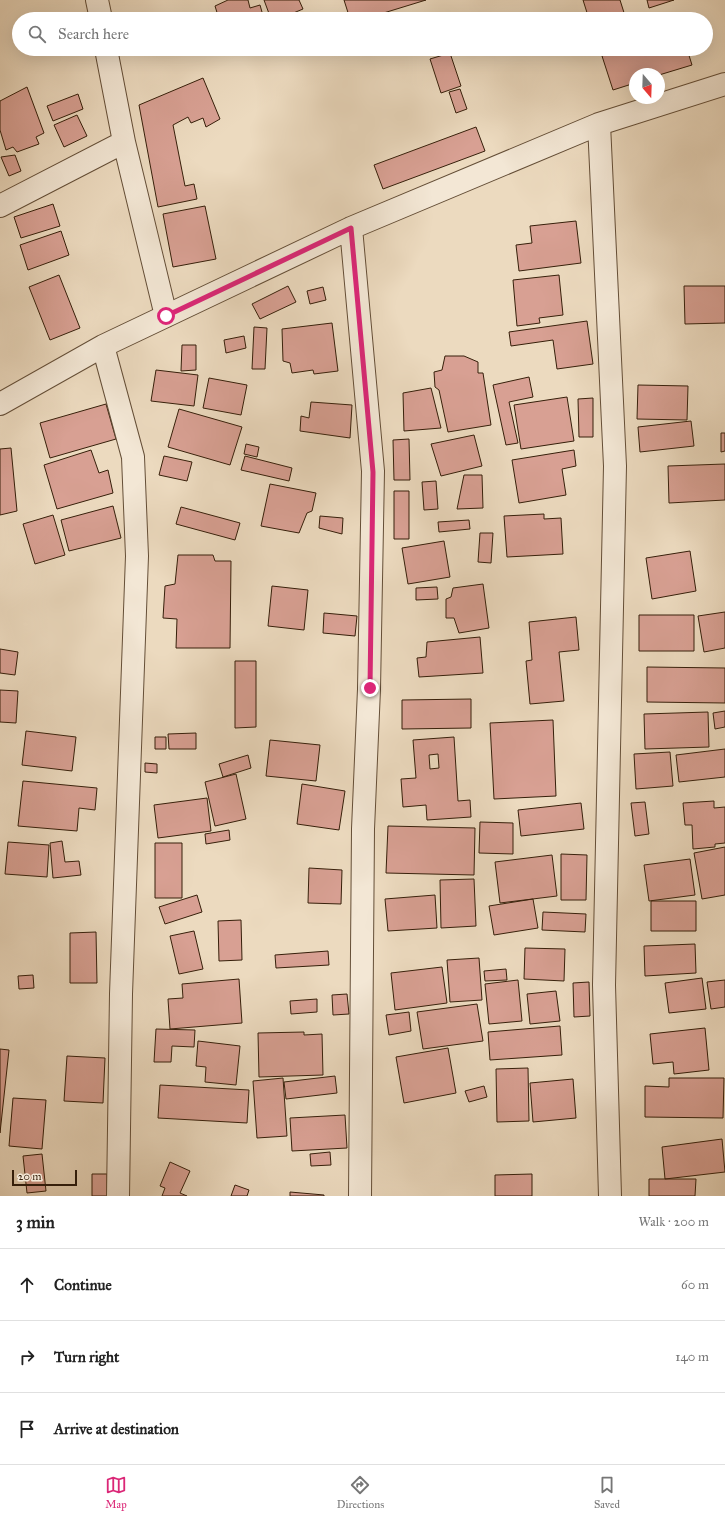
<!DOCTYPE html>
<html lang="en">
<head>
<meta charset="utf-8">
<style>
  :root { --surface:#fff; --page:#f2f2f2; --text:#222; --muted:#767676; --line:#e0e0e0; --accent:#db2777 }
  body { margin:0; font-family:"IM FELL Great Primer",serif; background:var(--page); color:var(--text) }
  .compass { position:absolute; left:629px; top:68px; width:36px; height:36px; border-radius:50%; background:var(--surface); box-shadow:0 4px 16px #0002; rotate:161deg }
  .scale { position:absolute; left:12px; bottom:10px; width:65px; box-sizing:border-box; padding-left:4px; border:2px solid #361f0a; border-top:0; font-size:11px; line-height:14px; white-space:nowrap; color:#361f0a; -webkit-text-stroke:3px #f3e7d5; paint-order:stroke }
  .stop { position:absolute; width:12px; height:12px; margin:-9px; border:3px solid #db2777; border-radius:50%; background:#fff }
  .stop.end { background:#db2777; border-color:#fff; box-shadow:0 1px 4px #0008 }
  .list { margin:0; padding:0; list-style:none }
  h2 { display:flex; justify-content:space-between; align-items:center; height:52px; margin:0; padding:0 16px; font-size:17px }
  h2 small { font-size:13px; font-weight:400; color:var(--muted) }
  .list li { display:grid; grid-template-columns:26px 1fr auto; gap:12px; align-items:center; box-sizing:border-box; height:72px; padding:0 16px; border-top:1px solid var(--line) }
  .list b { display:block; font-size:15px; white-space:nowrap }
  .list em { font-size:13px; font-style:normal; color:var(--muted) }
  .icon { flex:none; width:22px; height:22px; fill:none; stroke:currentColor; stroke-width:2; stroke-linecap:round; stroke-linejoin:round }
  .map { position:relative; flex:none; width:725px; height:1196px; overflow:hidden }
  .search { position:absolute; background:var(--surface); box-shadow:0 4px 16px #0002; left:12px; right:12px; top:12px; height:44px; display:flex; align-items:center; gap:10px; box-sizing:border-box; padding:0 14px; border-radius:22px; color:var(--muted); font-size:15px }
  .sheet { height:268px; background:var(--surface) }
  nav { display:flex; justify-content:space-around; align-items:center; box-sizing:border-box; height:56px; border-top:1px solid var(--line); background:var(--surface); font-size:11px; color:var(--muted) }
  nav a { display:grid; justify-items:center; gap:2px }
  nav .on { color:var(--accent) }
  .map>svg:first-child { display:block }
</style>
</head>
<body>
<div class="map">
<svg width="725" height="1196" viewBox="0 0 725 1196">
  <rect width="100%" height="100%" fill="#ecdabf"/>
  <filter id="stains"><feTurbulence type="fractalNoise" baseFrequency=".005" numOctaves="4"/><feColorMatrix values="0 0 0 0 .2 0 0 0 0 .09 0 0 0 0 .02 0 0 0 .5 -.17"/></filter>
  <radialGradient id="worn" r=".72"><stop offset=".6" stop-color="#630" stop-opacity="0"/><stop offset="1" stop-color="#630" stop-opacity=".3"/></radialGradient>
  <!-- building -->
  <path fill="#d8a093" stroke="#361f0a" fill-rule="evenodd" d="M228,0H248L250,8L260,5L264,19H219L215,6Z
    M264,0H299L303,9L279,19H271Z
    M344,0H426L364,19H350Z
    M583,0H620L626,19H589Z
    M647,0H674L649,8Z
    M624,49H687L692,65L659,75V74H635V83L613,90L602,56Z
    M450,53L461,86L441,93L430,59Z
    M203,78L220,119L206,127L203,118L191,123L188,117L173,125L185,186L194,184L197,199L158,207L139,105Z
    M27,87L44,133L36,137L39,144L17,152L13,147L6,150L0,130V101Z
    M460,89L467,109L456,113L449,92Z
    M78,94L83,109L53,121L47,106Z
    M77,115L87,136L64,147L54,125Z
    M476,127L485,151L383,189L374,165Z
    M15,155L21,171L9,176L1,157Z
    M53,204L60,226L21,238L14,217Z
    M205,206L216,259L173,267L163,214Z
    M576,221L581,263L519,271L516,245L532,243L530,226Z
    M61,231L69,255L28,270L20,245Z
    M59,275L80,328L50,340L29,287Z
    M559,275L563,315L539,318L540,323L517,326L513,280Z
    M288,286L296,302L260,319L252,304Z
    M684,286H725V323L685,324Z
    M323,287L326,300L310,304L307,291Z
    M587,321L593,364L557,369L553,340L511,346L509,332Z
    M332,323L338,371L314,374L313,370L292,373L290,363L283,361L282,329Z
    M254,327L267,328L265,369H252Z
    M244,336L246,348L226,353L224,340Z
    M182,345H196V370L181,371Z
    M445,356H464L478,362V373H483L491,425L448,432L439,390L435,387L434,372L442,370Z
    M156,370L198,375L194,406L151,401Z
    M529,377L533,397L509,402L518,443L506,445L493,385Z
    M209,378L247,385L241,415L203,408Z
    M638,385L688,386L687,420L637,419Z
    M431,388L441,428L404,431L403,393Z
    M567,397L574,441L521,449L514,405Z
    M593,398V437H579L578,399Z
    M311,402L352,405L350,438L300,431L301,416L309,418Z
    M106,404L116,439L50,458L40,423Z
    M179,409L242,427L230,465L168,447Z
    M691,421L694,446L640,452L638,427Z
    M721,433H725V451L721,452Z
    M474,435L482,466L441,476L431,444Z
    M409,439L410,480H394L393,440Z
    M246,444L259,447L257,457L244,454Z
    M11,448L17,511L0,515V449Z
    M91,450L99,473L108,470L113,493L57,509L44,465Z
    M574,450L576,466L562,469L566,495L519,503L512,460Z
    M164,456L192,462L187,481L159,475Z
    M245,456L292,468L289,481L241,470Z
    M725,464V500L669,503L668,466Z
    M464,475H482L483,508L457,509Z
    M436,481L438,509L424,510L422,482Z
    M270,484L316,493L312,511L307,513L299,533L261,526Z
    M394,491H409V539H394Z
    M113,506L121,538L69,551L61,520Z
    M181,507L240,523L235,540L176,524Z
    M544,514V519L561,518L563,554L507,557L504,516Z
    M53,515L65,555L35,564L23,524Z
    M320,516L343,518L342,534L319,528Z
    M469,520L470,529L439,532L438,522Z
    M480,533H493L491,563L478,562Z
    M444,541L450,577L408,584L402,548Z
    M690,551L696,591L652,599L646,558Z
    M178,555H213L215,561H231L230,648H176L177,619L163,618L165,586L175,584Z
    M483,584L489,628L459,633L454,618H446V599L451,597L453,588Z
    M272,586L308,590L304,630L268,626Z
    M437,587L438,599L416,600V588Z
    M725,612V648L704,652L698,616Z
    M324,613L357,616L355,636L323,633Z
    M639,615H694V651H639Z
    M576,617L579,650L559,652L564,701L530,704L526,661L532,660L529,622Z
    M480,637L483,673L419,677L417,658L426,657L427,642Z
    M0,649L18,652L15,675L0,673Z
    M235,661H256V727L235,728Z
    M647,667L725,668V703L647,702Z
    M0,690L18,691L16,723L0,722Z
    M471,699V728L402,729V700Z
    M725,711V727L715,729L713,713Z
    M708,712L709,747L645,749L644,714Z
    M553,720L556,796L494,799L490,723Z
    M26,731L76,737L72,771L22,765Z
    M196,733V749H169L168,734Z
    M155,737H166V749H155Z
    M454,737L458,801L470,800L471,817L427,820L426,805L403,807L401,779L416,778L413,740ZM438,754L439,768L430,769L429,755Z
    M270,740L320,745L316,781L266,776Z
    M725,749V777L679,782L676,755Z
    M670,752L673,786L636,789L634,754Z
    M248,755L251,768L223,777L219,764Z
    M145,763L157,764V773L145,772Z
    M236,774L246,819L215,826L205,782Z
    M23,781L97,788L95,810L79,808L77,831L18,826Z
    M302,784L345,791L339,830L297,824Z
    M207,798L211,831L158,838L154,805Z
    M714,801V808L725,807V843L715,844V847L693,849L692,825H685L683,803Z
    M645,802L649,834L635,836L631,803Z
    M581,803L584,829L521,836L518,810Z
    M480,822L513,823V854L479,853Z
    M388,826L475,828L474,875L386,873Z
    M229,830L230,840L206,844L205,834Z
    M62,841L65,862L79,861L81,875L53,878L50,843Z
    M8,842L49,845L47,877L5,874Z
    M155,843H182V898H155Z
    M725,847V895L702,899L694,853Z
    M561,854L587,855L586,900H561Z
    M552,855L557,896L500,903L495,862Z
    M690,859L695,895L649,901L644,865Z
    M309,868L342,870L341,904L308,903Z
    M474,879L476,926L441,928L440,880Z
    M197,895L202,912L165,924L159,907Z
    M435,895L437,928L388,931L385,899Z
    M533,899L538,928L494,935L489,906Z
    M651,901H696V931H651Z
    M543,912L586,914L585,932L542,930Z
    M241,920L242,960L219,961L218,921Z
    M194,931L203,969L179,974L170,936Z
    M96,932L97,983H70V933Z
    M695,944L696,973L645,976L644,946Z
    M525,948L565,949L564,981L524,979Z
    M328,951L329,965L276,968L275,955Z
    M479,958L482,1000L450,1002L447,960Z
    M442,967L447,1003L395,1010L391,973Z
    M506,969L507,980L485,981L484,971Z
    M33,975L34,988L19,989L18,976Z
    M702,978L706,1009L669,1013L665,983Z
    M239,979L242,1023L170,1029L168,999L183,998L182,984Z
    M518,980L522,1021L489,1024L485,984Z
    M725,980V1007L711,1009L707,982Z
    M589,982L590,1016L574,1017L573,983Z
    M556,991L560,1021L530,1024L527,994Z
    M347,994L349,1014L333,1015L332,995Z
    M317,999V1012L291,1014L290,1001Z
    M477,1004L483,1041L423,1049L417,1012Z
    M409,1012L411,1031L389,1035L386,1015Z
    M560,1026L562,1055L490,1060L488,1032Z
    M705,1028L709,1070L674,1074L673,1062L653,1064L650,1034Z
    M156,1029L195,1030L194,1047L172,1046L171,1062H154Z
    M304,1032V1035L322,1034L323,1075L259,1077L258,1033Z
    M198,1041L240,1046L236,1085L205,1082L206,1067L196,1066Z
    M448,1048L456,1093L404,1103L396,1057Z
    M0,1049L9,1050L0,1133Z
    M67,1056L105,1058L103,1103L64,1101Z
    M528,1068L529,1121L497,1122L496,1069Z
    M335,1076L337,1093L286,1099L284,1082Z
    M283,1078L287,1136L257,1138L253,1081Z
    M669,1078H724L723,1118L645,1117V1086L669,1087Z
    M573,1079L576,1118L533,1122L530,1083Z
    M160,1085L249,1090L247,1123L158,1118Z
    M484,1086L487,1097L469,1102L465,1091Z
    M13,1098L46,1100L42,1149L9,1146Z
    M345,1115L347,1148L292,1151L290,1118Z
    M722,1139L725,1172L665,1179L662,1147Z
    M330,1152L331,1165L311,1166L310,1154Z
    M42,1154L46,1191L27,1193L23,1156Z
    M170,1162L190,1171L180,1193L187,1196H162L165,1188L160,1186Z
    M92,1174H107V1196H92Z
    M532,1174V1196H495V1175Z
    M649,1179H696L695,1196H649Z
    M235,1185L249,1190L247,1196H231Z
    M290,1192L324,1195V1196H290Z"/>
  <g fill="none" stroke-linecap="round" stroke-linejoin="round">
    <defs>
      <path id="minor" d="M97,0L101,19
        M106,49L124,142L166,316
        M599,124L615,466L604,985L610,1196
        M0,206L124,142
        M351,228L373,471L369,689L363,829L360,1196
        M103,346L133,457L137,556L121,994L118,1196
        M0,404L103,346L351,228L599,124L725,84"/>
    </defs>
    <!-- minor casing -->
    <use href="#minor" stroke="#644e37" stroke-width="24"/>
    <!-- minor -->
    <use href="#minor" stroke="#f3e7d5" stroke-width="22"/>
  </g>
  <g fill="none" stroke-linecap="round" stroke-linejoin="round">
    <!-- route -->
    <path stroke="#db2777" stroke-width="5" d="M166,316L351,228L373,472L370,688"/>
  </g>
  <rect width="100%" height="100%" filter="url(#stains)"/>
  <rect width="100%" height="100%" fill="url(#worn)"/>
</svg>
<svg class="compass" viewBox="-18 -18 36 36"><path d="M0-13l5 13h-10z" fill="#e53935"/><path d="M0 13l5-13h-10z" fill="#767676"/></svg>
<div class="scale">20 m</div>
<div class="stop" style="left:166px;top:316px"></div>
<div class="stop end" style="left:370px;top:688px"></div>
<div class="search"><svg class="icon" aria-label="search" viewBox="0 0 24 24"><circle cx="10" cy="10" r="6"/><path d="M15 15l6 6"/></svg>Search here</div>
</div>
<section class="sheet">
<h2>3 min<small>Walk · 200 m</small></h2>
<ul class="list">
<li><svg class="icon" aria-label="ahead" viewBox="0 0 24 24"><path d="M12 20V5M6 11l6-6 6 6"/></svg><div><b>Continue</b></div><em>60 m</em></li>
<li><svg class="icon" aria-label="right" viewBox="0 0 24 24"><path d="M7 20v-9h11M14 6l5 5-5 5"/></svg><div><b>Turn right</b></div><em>140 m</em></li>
<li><svg class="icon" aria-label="arrive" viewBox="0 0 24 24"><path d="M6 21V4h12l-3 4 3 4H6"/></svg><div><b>Arrive at destination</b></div></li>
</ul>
</section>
<nav>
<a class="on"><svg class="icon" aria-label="map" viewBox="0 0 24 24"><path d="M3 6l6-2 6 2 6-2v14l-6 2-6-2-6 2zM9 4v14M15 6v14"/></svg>Map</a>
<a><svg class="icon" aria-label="directions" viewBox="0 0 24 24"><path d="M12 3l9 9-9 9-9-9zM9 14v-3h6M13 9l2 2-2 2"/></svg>Directions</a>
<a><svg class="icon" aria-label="saved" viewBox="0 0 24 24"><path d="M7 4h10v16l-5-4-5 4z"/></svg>Saved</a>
</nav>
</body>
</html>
